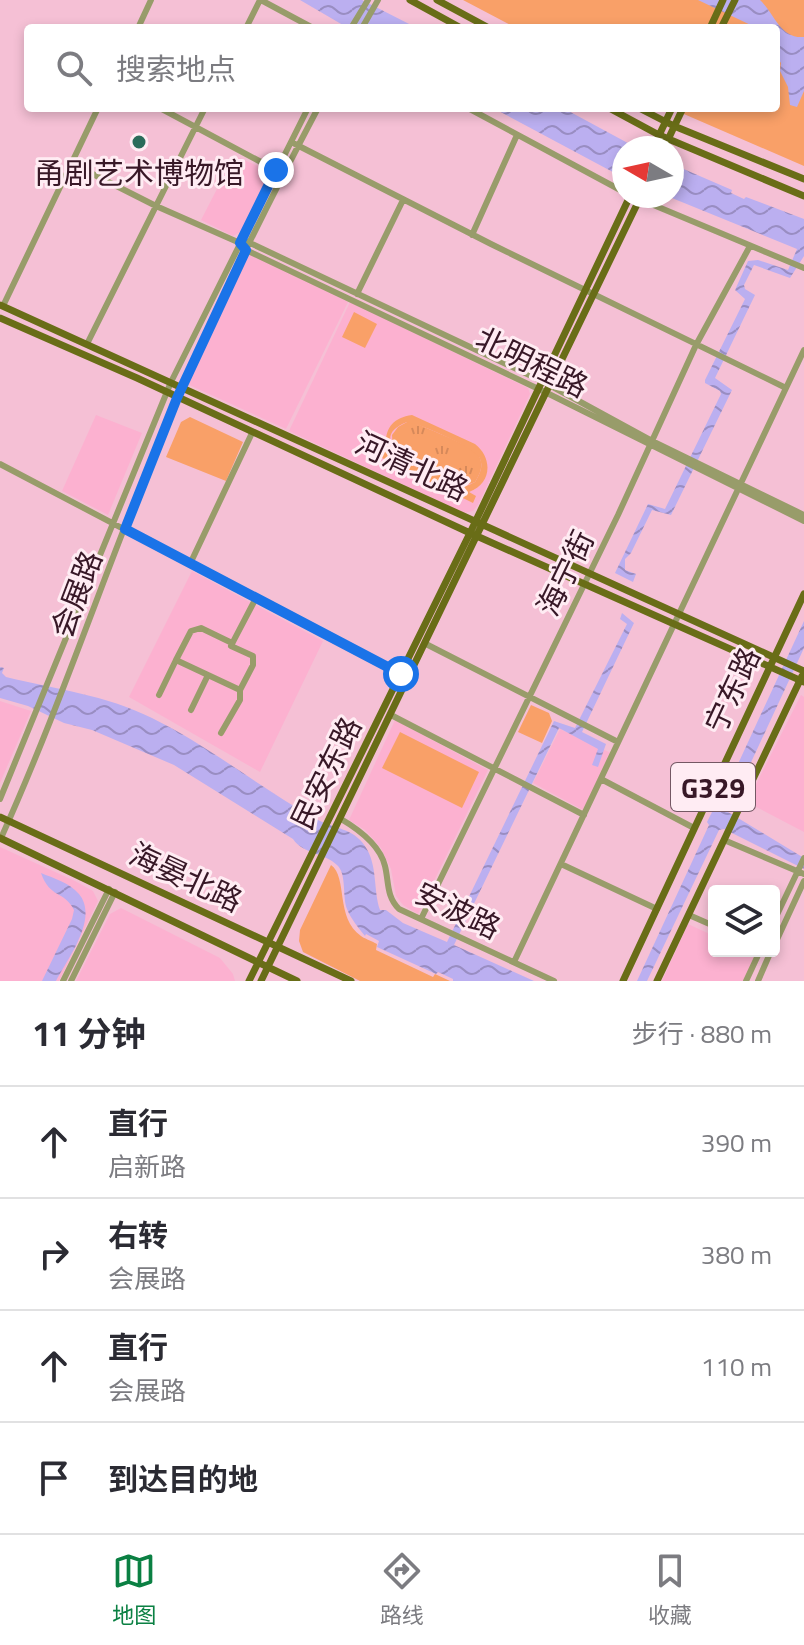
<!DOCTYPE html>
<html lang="zh">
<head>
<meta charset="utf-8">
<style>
  :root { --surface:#fff; --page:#f7f7f7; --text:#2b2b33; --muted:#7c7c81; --line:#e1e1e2; --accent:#0b8043 }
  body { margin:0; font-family:"Titillium Web","Noto Sans SC",sans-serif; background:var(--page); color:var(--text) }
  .controls { position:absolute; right:24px; bottom:24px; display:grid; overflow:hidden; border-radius:8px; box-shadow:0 4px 12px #0003 }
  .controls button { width:72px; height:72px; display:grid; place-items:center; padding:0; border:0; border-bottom:2px solid var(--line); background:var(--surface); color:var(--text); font:40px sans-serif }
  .compass { position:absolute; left:612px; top:136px; width:72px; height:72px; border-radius:50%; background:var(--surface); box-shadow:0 4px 12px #0003; rotate:279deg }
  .stop { position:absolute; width:24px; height:24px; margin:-18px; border:6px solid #1a73e8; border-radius:50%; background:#fff }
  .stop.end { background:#1a73e8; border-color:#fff; box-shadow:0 2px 8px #0008 }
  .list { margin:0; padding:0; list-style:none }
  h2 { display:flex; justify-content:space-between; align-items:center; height:104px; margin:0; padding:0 32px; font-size:34px }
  h2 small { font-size:26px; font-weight:400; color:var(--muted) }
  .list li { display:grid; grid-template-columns:52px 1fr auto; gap:24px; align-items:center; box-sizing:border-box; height:112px; padding:0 32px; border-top:2px solid var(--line) }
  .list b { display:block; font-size:30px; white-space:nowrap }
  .list p { margin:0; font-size:26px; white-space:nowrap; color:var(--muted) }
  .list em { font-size:26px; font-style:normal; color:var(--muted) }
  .icon { flex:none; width:44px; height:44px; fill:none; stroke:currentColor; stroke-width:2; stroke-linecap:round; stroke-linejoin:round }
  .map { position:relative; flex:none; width:804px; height:981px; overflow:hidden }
  .search { position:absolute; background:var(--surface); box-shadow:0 4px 12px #0003; left:24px; right:24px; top:24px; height:88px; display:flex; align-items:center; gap:20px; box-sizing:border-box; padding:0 28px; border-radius:8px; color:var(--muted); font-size:30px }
  .sheet { height:552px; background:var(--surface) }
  nav { display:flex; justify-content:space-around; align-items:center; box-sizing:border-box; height:112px; border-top:2px solid var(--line); background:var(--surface); font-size:22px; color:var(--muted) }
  nav a { display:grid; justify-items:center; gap:4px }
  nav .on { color:var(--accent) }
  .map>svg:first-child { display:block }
</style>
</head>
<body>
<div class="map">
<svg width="804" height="981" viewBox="0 0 804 981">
  <defs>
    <pattern id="grass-tufts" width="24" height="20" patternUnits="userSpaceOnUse" patternTransform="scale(2)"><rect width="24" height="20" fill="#f9a068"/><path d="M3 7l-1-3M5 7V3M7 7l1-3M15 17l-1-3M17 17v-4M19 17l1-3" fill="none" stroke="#d6895a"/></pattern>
    <pattern id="water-waves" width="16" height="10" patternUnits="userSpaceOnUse" patternTransform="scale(2)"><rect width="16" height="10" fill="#bbaff0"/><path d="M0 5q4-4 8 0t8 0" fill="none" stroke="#998dc2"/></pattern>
  </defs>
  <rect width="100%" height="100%" fill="#f5c0d5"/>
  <!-- built -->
  <path fill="#fcb1d0" d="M234,156L263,168L267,178L242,231L233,236L201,220Z
    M250,253L348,302L286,429L187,384Z
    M350,302L528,388L530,394L478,505L473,511L464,513L289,431Z
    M96,415L142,433L108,515L62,491Z
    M192,571L323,641L260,772L129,697Z
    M801,695L804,697V832L747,802Z
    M0,701L31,711L0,783Z
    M395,720L488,770L418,914L403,905L396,896L391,869L381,848L365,830L349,820Z
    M560,729L611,753L583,810L533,783Z
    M0,847L75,881L93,891L98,901L59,981H0Z
    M121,908L220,958L233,974L235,981H76L110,914Z
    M688,924L714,936V951H746L756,956L744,981H662Z"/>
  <!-- grass -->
  <path fill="url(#grass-tufts)" d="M407,422H413C427,429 472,445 479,456C484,465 480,474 475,482C452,494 418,467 397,456L393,451L392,435L398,427Z"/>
  <!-- park -->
  <path fill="#f9a068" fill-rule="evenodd" d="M463,0H804V166L670,108H776V28H516Z
    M354,312L377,324L365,348L342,337Z
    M412,415L475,444C493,458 492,484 469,492L476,496L473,503L376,455L379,449L387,452C383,432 390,418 412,415ZM407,422C419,423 473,447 479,457C484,465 480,474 475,482C470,484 469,486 463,486C445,486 353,443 407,422Z
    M190,417L243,442L226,481L166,457L181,422Z
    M531,705L549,713L552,721L542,743L518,732Z
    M400,732L479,772L462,808L382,768Z
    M331,865C348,877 335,918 361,936C363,938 372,941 377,944L376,950L433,977L435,974L450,981H360L303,952L299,941L300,930Z"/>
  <!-- water -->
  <path fill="url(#water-waves)" d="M300,0H362L417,28H348Z
    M698,0H760C775,14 780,39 804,37V91L797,107L790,105L788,87L780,71L781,63L776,56V28H757Z
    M493,108H563L637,148H624V178Z
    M672,164L732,190L731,193L744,199L746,197L804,219V256L790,278L754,265L744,285L745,289L755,295L715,378L732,390L671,515L652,510L631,553L625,559V570L636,574L633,582L615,573L648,504L665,509L721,394L720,391L705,383V380L745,299L735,290L748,261L758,260L788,270L797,249L667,196H672Z
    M622,613L634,623L582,732L606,744L598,767L592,765L598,749L559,728L454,945L534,981H453V979L438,972L436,974L377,947L379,941L366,934L365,936C358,927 351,919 347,909C342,896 347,874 337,865C325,853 303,854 293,839L174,765L92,730L64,723L28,706L0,698V667L4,668L2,673L6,677C55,689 106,695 152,718C211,747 261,789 318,820C335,829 353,828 365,846C378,865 373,890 380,910H386L403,923L447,942L554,721L575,728L627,624L620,619Z
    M804,621V648L728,812L804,858V869L724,829L719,830L647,981H637L709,825L707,822L714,808L719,805Z
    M41,873C53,878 70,883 79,894C99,918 68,958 56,981H42L72,919L74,910C64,890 50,899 41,873Z"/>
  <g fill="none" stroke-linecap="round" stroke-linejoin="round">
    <!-- minor -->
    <path stroke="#989c6a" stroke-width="6" d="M261,0L313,28
      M138,28L151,0
      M246,28L260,0
      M351,28L368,0
      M362,28L378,0
      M160,108L276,170
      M468,108L624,192
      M295,144L491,244L786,388
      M71,163L156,206L240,243L246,250L547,393L804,521
      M632,196L804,268
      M472,235L517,135
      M248,242L542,381L652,441L804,515
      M357,294L403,200
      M3,306L98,108
      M87,344L205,108
      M0,464L409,679
      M190,564L252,433
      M232,643L201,628L191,631L176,660L240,690L253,665V656L231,646L234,640L256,598
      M426,644L618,742
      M159,695L176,660
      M191,710L208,675
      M391,715L584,815
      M221,733L240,700V690
      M601,779L694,828
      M0,799L171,382L308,108
      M341,819C358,829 380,845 385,866C389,882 386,896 399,909L554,981
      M1,838C66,694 114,543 177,398C220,299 268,203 318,108
      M724,840L804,874
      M561,864L657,909
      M689,915L714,926
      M421,919L618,515L696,345L750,246
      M774,921L804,858
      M774,946L804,881
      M514,962L804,350
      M63,981L109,889
      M71,981L115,892
      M746,981L760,951
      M758,981L771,951"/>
    <!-- major -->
    <path stroke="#696d17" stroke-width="7" d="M410,0L461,28
      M437,0L489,28
      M710,28L723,0
      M721,28L735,0
      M609,108L659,135L804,196
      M639,108L674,126L804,179
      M653,148L672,108
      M664,148L683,108
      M0,305L804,671
      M0,318L137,378L470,533L804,682
      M0,817L351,981
      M0,838L297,981
      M249,981L470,533L630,196
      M261,981L641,196
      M623,981L804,594
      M657,981L802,676"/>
  </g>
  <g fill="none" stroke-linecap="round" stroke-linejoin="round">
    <!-- route -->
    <path stroke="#1a73e8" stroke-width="10" d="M276,170L240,243L246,250L177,398L125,529L401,674"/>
  </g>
  <!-- markers -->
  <circle fill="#2b6b5a" stroke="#ffecf3" stroke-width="3" cx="139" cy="142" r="8"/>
  <g text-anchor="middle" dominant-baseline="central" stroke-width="6" stroke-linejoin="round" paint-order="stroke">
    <!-- shield labels -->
    <rect fill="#ffecf3" stroke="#745864" stroke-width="2" x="671" y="763" width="84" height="48" rx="6"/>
    <g font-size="28" font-weight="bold" fill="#381827">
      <text x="713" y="787">G329</text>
    </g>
    <!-- poi labels -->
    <g font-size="30" fill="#381827" stroke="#ffecf3">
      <text x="139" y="173">甬剧艺术博物馆</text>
    </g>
    <!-- street labels -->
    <g font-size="30" fill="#381827" stroke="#ffecf3">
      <text transform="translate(532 362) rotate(26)">北明程路</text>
      <text transform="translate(412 466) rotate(25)">河清北路</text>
      <text transform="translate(565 573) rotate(-64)">海宁街</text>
      <text transform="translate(76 594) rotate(-69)">会展路</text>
      <text transform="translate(732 690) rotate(-65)">宁东路</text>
      <text transform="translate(326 773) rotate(-64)">民安东路</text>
      <text transform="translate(186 877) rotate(25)">海晏北路</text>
      <text transform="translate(458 910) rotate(26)">安波路</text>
    </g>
  </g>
</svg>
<div class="controls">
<button><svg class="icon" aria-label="layers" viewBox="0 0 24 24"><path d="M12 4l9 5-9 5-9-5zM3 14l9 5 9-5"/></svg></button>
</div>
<svg class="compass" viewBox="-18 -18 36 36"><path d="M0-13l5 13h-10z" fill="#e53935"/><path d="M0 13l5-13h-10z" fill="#7c7c81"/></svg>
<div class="stop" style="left:401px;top:674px"></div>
<div class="stop end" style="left:276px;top:170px"></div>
<div class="search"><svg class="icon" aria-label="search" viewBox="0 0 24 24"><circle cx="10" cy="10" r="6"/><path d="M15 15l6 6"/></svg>搜索地点</div>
</div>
<section class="sheet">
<h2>11 分钟<small>步行 · 880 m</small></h2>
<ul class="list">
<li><svg class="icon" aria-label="ahead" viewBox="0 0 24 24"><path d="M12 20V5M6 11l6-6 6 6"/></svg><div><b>直行</b><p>启新路</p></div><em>390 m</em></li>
<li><svg class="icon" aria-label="right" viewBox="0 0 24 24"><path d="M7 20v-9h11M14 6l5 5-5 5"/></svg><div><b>右转</b><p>会展路</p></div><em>380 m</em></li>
<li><svg class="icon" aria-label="ahead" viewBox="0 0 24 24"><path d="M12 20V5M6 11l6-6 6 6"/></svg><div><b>直行</b><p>会展路</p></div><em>110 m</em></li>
<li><svg class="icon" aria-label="arrive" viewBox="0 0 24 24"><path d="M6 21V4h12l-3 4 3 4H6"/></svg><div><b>到达目的地</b></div></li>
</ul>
</section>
<nav>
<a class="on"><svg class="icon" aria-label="map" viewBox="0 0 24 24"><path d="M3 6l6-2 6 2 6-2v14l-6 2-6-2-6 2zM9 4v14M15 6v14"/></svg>地图</a>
<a><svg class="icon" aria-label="directions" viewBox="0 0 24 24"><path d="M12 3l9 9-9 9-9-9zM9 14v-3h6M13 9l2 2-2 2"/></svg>路线</a>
<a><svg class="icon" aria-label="saved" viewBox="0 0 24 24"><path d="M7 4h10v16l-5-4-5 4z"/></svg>收藏</a>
</nav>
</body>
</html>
